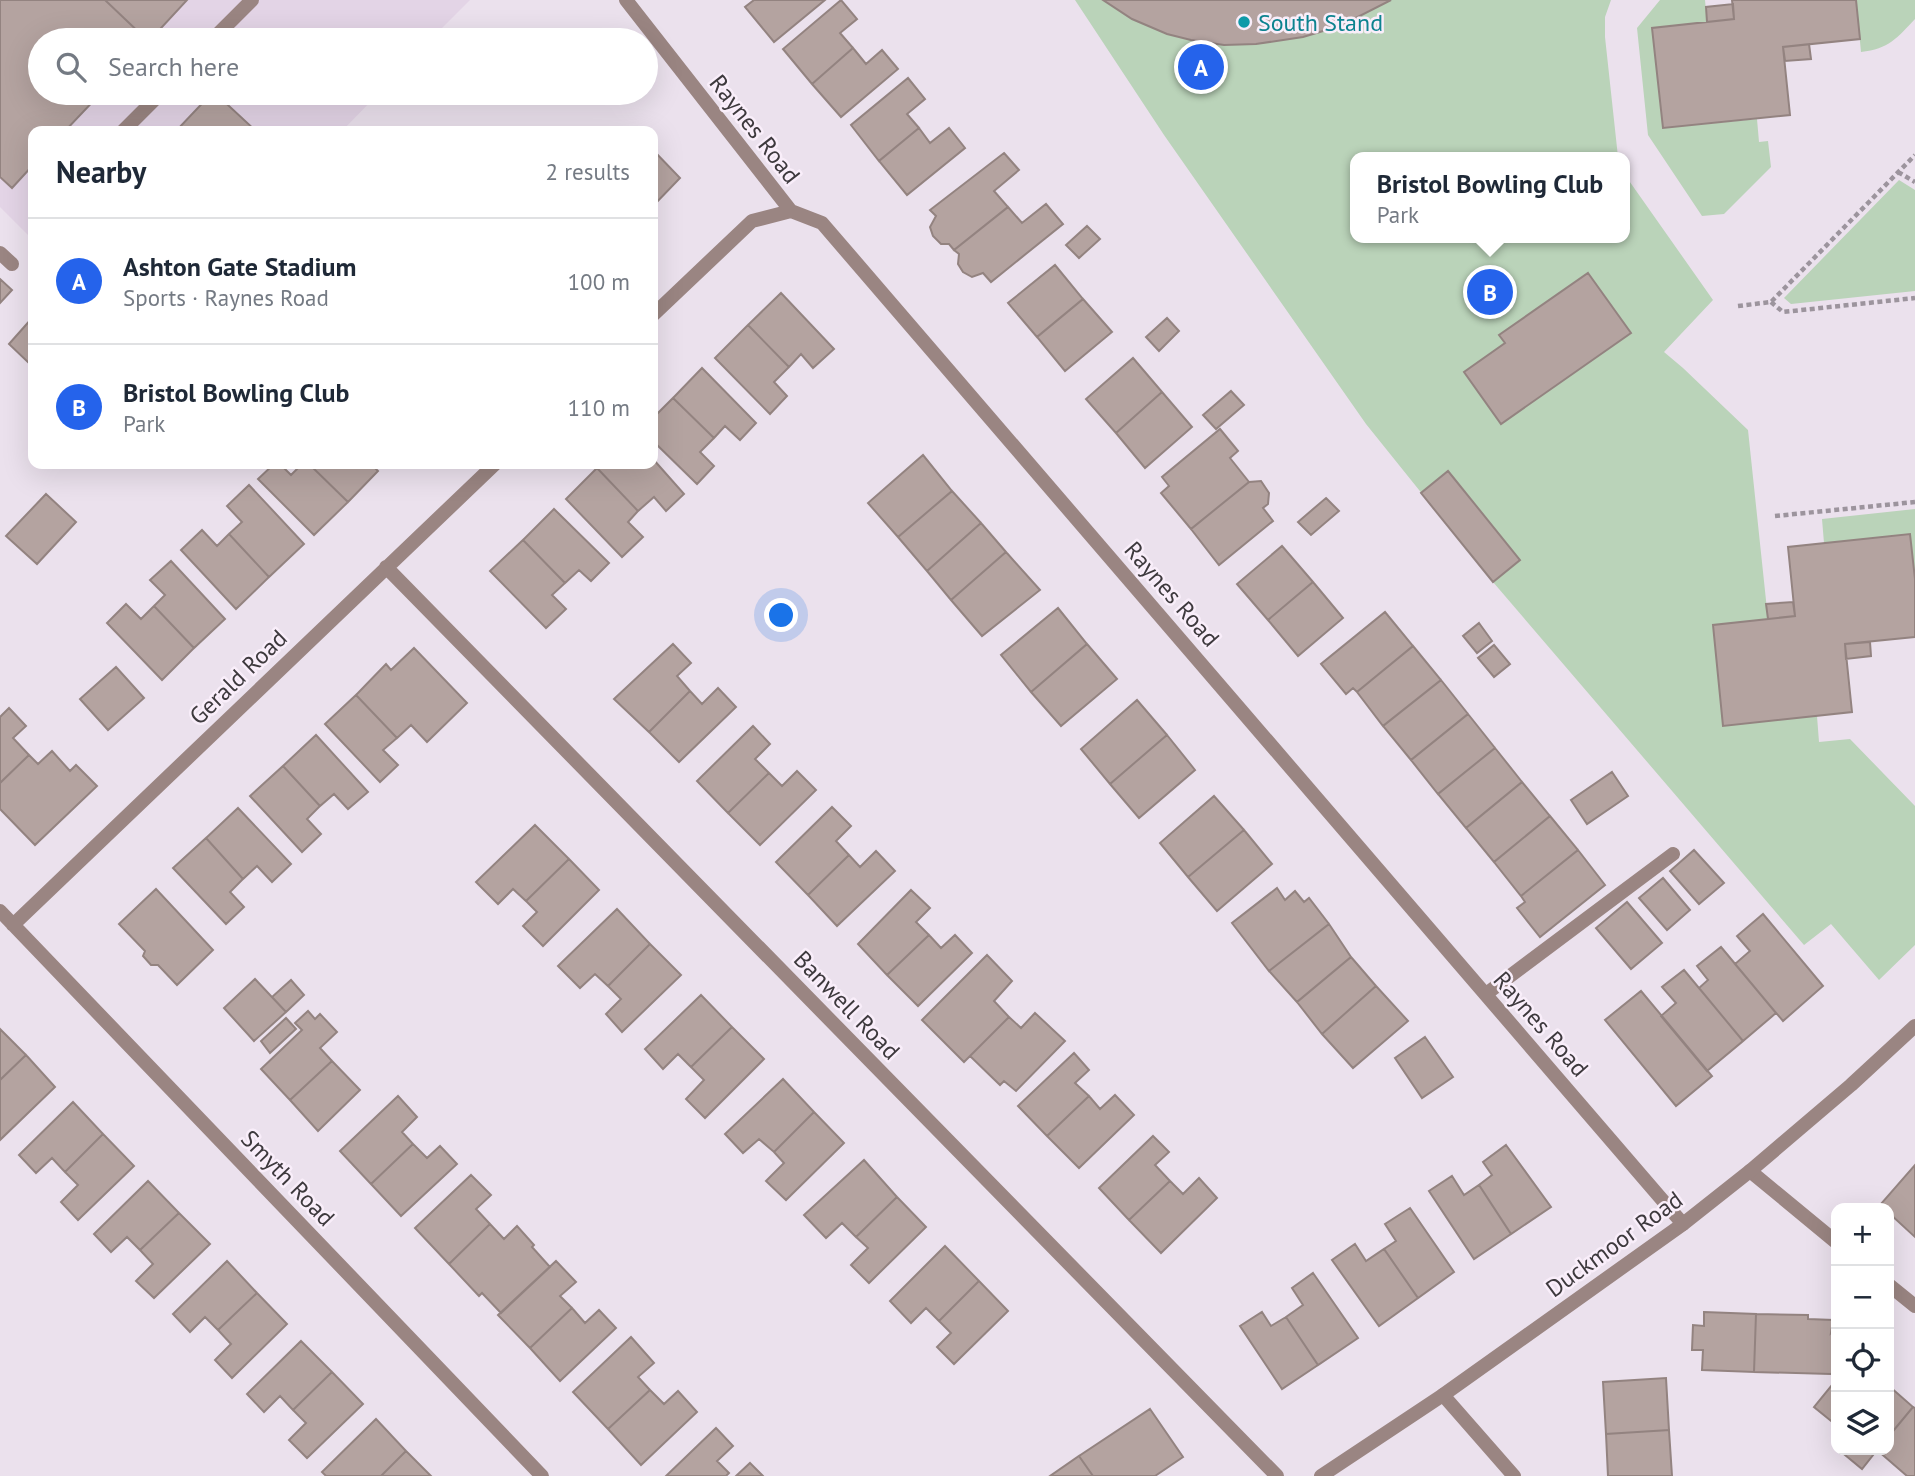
<!DOCTYPE html>
<html lang="en">
<head>
<meta charset="utf-8">
<style>
  :root { --surface:#fff; --page:#f2f2f3; --text:#1f2937; --muted:#747a83; --line:#e0e1e3; --accent:#2563eb }
  body { margin:0; font-family:"PT Sans",sans-serif; background:var(--page); color:var(--text) }
  .controls { position:absolute; right:21px; bottom:21px; display:grid; overflow:hidden; border-radius:14px; box-shadow:0 7px 28px #0002 }
  .controls button { width:63px; height:63px; display:grid; place-items:center; padding:0; border:0; border-bottom:2px solid var(--line); background:var(--surface); color:var(--text); font:35px sans-serif }
  .you { position:absolute; left:782px; top:616px; width:24px; height:24px; margin:-18px; border:5px solid #fff; border-radius:50%; background:#1a73e8; box-shadow:0 0 0 10px #1a73e833 }
  .badge { display:grid; place-items:center; width:46px; height:46px; border-radius:50%; background:var(--accent); color:#fff; font-size:23px; font-weight:700 }
  .pin { position:absolute; translate:-50% -50%; border:4px solid #fff; box-shadow:0 2px 7px #0006 }
  .popup { position:absolute; left:1350px; top:152px; width:280px; height:91px; box-sizing:border-box; display:grid; place-content:center; border-radius:14px; background:var(--surface); filter:drop-shadow(0 2px 5px #0005); font-size:23px; white-space:nowrap; color:var(--muted) }
  .popup b { font-size:26px; color:var(--text) }
  .popup::after { content:''; position:absolute; left:50%; top:100%; margin-left:-14px; border:14px solid transparent; border-top-color:var(--surface) }
  .list { margin:0; padding:0; list-style:none }
  h2 { display:flex; justify-content:space-between; align-items:center; height:91px; margin:0; padding:0 28px; font-size:30px }
  h2 small { font-size:23px; font-weight:400; color:var(--muted) }
  .list li { display:grid; grid-template-columns:46px 1fr auto; gap:21px; align-items:center; box-sizing:border-box; height:126px; padding:0 28px; border-top:2px solid var(--line) }
  .list b { display:block; font-size:26px; white-space:nowrap }
  .list p { margin:0; font-size:23px; white-space:nowrap; color:var(--muted) }
  .list em { font-size:23px; font-style:normal; color:var(--muted) }
  .icon { flex:none; width:38px; height:38px; fill:none; stroke:currentColor; stroke-width:2; stroke-linecap:round; stroke-linejoin:round }
  .map { position:relative; flex:none; width:1915px; height:1476px; overflow:hidden }
  .search { position:absolute; background:var(--surface); box-shadow:0 7px 28px #0002; left:28px; top:28px; width:630px; height:77px; display:flex; align-items:center; gap:18px; box-sizing:border-box; padding:0 24px; border-radius:38px; color:var(--muted); font-size:26px }
  .panel { position:absolute; background:var(--surface); box-shadow:0 7px 28px #0002; left:28px; top:126px; width:630px; height:343px; border-radius:14px }
  .map>svg:first-child { display:block }
</style>
</head>
<body>
<div class="map">
<svg width="1915" height="1476" viewBox="0 0 1915 1476">
  <rect width="100%" height="100%" fill="#ebe1ed"/>
  <!-- built -->
  <path fill="#e3d4e6" d="M0,0H470L430,40H40V93H379L342,131H33V240L0,207Z"/>
  <!-- green -->
  <path fill="#bad3b9" d="M1075,0H1611L1605,17V37L1618,157H1355V238H1625V175L1713,300L1664,352L1683,368L1748,430L1768,619L1713,625L1723,725L1817,716L1819,742L1850,739L1915,806V945L1879,980L1831,924L1804,945L1493,582L1366,424L1164,135Z
    M1660,0H1705L1707,22L1653,28L1663,128L1757,119L1759,142L1768,141L1771,167L1724,214L1702,216L1648,135L1637,28Z
    M1856,0H1915V19C1897,38 1889,49 1861,52Z
    M1899,180L1915,190V291L1791,304L1784,298Z
    M1915,509V579L1910,534L1824,543L1822,519Z"/>
  <!-- building -->
  <path fill="#b4a3a0" stroke="#938380" stroke-width="2" d="M0,0H105L147,40H40V93H101L65,131H33V165L12,188L0,177Z
    M105,0H187L150,40H147Z
    M754,0H825L774,42L745,7Z
    M841,0L857,19L840,33L853,48L812,84L783,49Z
    M1103,0H1391L1340,26L1303,37L1256,44L1224,45L1191,40L1167,34L1132,19Z
    M1732,0H1856L1860,39L1783,47L1790,115L1663,128L1652,28L1734,19Z
    M1733,4L1734,19L1707,22L1706,7Z
    M1809,44L1811,59L1785,61L1783,47Z
    M853,48L866,64L882,50L898,69L841,117L812,84Z
    M908,78L925,99L907,114L919,128L879,161L851,125Z
    M212,93H215L256,131H176Z
    M919,128L930,143L949,128L965,148L907,195L879,161Z
    M653,150L680,178L653,206Z
    M1004,153L1019,170L994,191L1008,207L954,250L949,244H941L933,236L930,227L936,216L930,210Z
    M1046,204L1063,224L991,282L983,273L972,277L963,272L958,264L959,254L954,250L1008,207L1022,223Z
    M1087,226L1100,239L1079,258L1066,245Z
    M1055,265L1083,299L1037,337L1008,303Z
    M1588,273L1631,333L1501,424L1464,372L1505,343L1499,335Z
    M0,279L12,290L0,303Z
    M781,293L834,349L813,368L801,354L789,367L748,325Z
    M1083,299L1112,332L1065,371L1037,337Z
    M33,317V367L9,344Z
    M1167,318L1179,331L1159,351L1146,337Z
    M748,325L789,367L774,382L787,396L770,414L715,358Z
    M1133,358L1162,392L1116,433L1086,399Z
    M702,368L756,423L740,440L725,426L714,438L673,398Z
    M1231,391L1244,405L1216,429L1203,415Z
    M1162,392L1192,427L1145,468L1116,433Z
    M673,398L714,438L700,452L714,466L697,484L653,441V418Z
    M1220,429L1238,451L1230,458L1249,482L1191,529L1161,493L1169,486L1162,477Z
    M923,455L952,491L898,537L868,503Z
    M653,459L684,494L666,511L654,497L638,511L597,468L601,464H653Z
    M274,464H280L291,475L302,464H309L348,502L314,535L258,479Z
    M309,464H371L378,471L348,502Z
    M597,468L638,511L628,522L643,537L622,557L566,499Z
    M1448,471L1520,560L1493,582L1421,493Z
    M1261,481L1269,493L1268,504L1263,508L1273,521L1219,565L1191,529L1249,482Z
    M249,485L304,544L269,577L229,534L242,522L227,506Z
    M952,491L981,523L927,571L898,537Z
    M46,494L76,522L37,564L6,536Z
    M1326,498L1339,511L1311,535L1298,522Z
    M554,509L609,563L591,581L579,570L565,583L523,540Z
    M981,523L1006,552L951,600L927,571Z
    M202,530L217,546L229,534L269,577L236,609L181,550Z
    M1910,534L1915,579V637L1845,644L1852,712L1723,726L1713,625L1795,616L1788,547Z
    M523,540L565,583L552,595L566,609L546,628L490,571Z
    M1282,546L1313,582L1268,620L1237,584Z
    M1006,552L1040,590L982,636L951,600Z
    M171,561L225,619L194,648L154,606L165,595L150,580Z
    M1313,582L1343,618L1298,656L1268,620Z
    M1793,602L1795,616L1768,619L1766,604Z
    M126,604L141,619L154,606L194,648L162,680L107,623Z
    M1058,608L1087,644L1031,692L1001,655Z
    M1385,612L1413,646L1357,692L1353,688L1346,694L1321,664Z
    M1479,623L1492,641L1477,653L1463,636Z
    M1870,642L1871,656L1846,659L1845,644Z
    M673,644L691,663L677,676L690,691L649,732L614,699Z
    M1087,644L1117,679L1061,726L1031,692Z
    M1494,645L1510,664L1494,677L1478,658Z
    M1413,646L1441,680L1383,726L1357,692Z
    M414,648L467,703L427,742L411,725L397,738L356,695L386,664L391,670Z
    M116,667L144,698L108,730L80,699Z
    M1441,680L1468,714L1411,760L1383,726Z
    M718,688L736,707L679,762L649,732L690,691L702,704Z
    M356,695L397,738L383,750L398,765L380,782L325,724Z
    M1137,700L1167,735L1110,784L1081,749Z
    M9,708L26,726L13,738L29,755L0,783V717Z
    M1468,714L1495,748L1438,794L1411,760Z
    M753,726L770,744L755,759L769,773L728,813L697,781Z
    M316,735L368,792L348,809L334,794L320,806L283,766Z
    M1167,735L1195,770L1139,818L1110,784Z
    M1495,748L1522,782L1466,828L1438,794Z
    M52,751L70,771L76,765L97,786L35,845L0,809V783L29,755L38,764Z
    M283,766L320,806L307,819L321,834L302,852L250,796Z
    M797,771L816,790L760,845L728,813L769,773L782,786Z
    M1612,772L1628,796L1587,824L1571,800Z
    M1522,782L1550,816L1494,862L1466,828Z
    M1214,796L1244,830L1188,877L1160,843Z
    M832,807L851,826L836,841L849,855L808,895L776,862Z
    M238,808L291,864L272,882L257,866L243,879L206,838Z
    M1550,816L1578,850L1521,896L1494,862Z
    M535,825L569,859L526,901L513,889L498,904L476,882Z
    M1244,830L1272,864L1217,911L1188,877Z
    M206,838L243,879L230,892L244,907L226,924L173,868Z
    M1578,850L1605,885L1540,937L1517,908L1525,902L1521,896Z
    M1694,850L1724,883L1699,904L1670,871Z
    M876,851L895,871L837,926L808,895L849,855L860,867Z
    M569,859L599,890L543,946L523,926L537,912L526,901Z
    M1663,878L1690,910L1667,930L1639,898Z
    M1277,888L1285,900L1295,891L1304,902L1309,898L1329,924L1269,971L1232,923Z
    M156,889L213,950L177,985L158,965H151L143,956L145,951L119,924Z
    M911,890L930,908L916,922L929,935L887,975L858,944Z
    M1627,902L1662,943L1631,969L1596,928Z
    M617,909L650,944L608,986L595,974L580,988L558,966Z
    M1763,914L1823,986L1783,1021L1735,964L1750,951L1737,936Z
    M1329,924L1351,957L1297,1002L1269,971Z
    M929,935L941,948L955,935L972,953L918,1006L887,975Z
    M650,944L681,975L622,1032L606,1014L621,999L608,986Z
    M1721,947L1776,1013L1743,1041L1699,988L1708,980L1697,966Z
    M987,955L1012,981L994,1001L1009,1017L964,1062L922,1020Z
    M1351,957L1376,986L1322,1034L1297,1002Z
    M1684,970L1743,1041L1707,1071L1661,1016L1676,1003L1662,987Z
    M255,979L286,1012L254,1041L224,1008Z
    M291,980L304,995L286,1012L272,997Z
    M1376,986L1408,1021L1353,1068L1322,1034Z
    M1641,991L1712,1076L1676,1106L1605,1020Z
    M701,995L732,1027L691,1067L678,1054L663,1069L645,1049Z
    M308,1011L315,1019L320,1014L337,1032L320,1048L332,1061L290,1100L261,1069L302,1030L295,1023Z
    M1035,1013L1065,1041L1016,1091L1004,1081L1000,1085L970,1056L1009,1017L1021,1028Z
    M286,1018L296,1029L270,1053L261,1041Z
    M732,1027L764,1059L705,1118L686,1099L704,1080L691,1067Z
    M0,1029L26,1055L0,1080Z
    M1425,1037L1453,1077L1422,1098L1395,1058Z
    M1074,1053L1089,1070L1075,1083L1089,1096L1047,1136L1018,1106Z
    M26,1055L55,1087L0,1140V1080Z
    M332,1061L360,1090L318,1131L290,1100Z
    M783,1079L814,1112L774,1152L759,1139L743,1153L725,1134Z
    M1115,1095L1134,1115L1079,1168L1047,1136L1089,1096L1100,1109Z
    M398,1096L417,1117L402,1132L413,1144L371,1184L340,1151Z
    M73,1102L103,1134L65,1172L52,1158L36,1173L19,1155Z
    M814,1112L844,1143L786,1200L766,1181L784,1163L774,1152Z
    M103,1134L134,1166L78,1220L61,1202L78,1185L65,1172Z
    M1153,1136L1169,1152L1155,1165L1170,1181L1129,1220L1099,1188Z
    M413,1144L427,1158L440,1146L457,1164L401,1216L371,1184Z
    M1506,1145L1551,1207L1511,1234L1479,1185L1492,1175L1483,1162Z
    M864,1160L897,1197L856,1237L842,1223L826,1238L804,1215Z
    M1915,1165V1237L1889,1213V1208H1884L1880,1205Z
    M471,1175L491,1195L476,1209L490,1224L449,1264L415,1228Z
    M1452,1176L1464,1195L1479,1185L1511,1234L1474,1259L1429,1191Z
    M1199,1178L1217,1198L1161,1253L1129,1220L1170,1181L1183,1194Z
    M148,1181L179,1213L140,1250L127,1237L111,1252L94,1234Z
    M897,1197L926,1227L869,1283L851,1265L868,1248L856,1237Z
    M1410,1208L1454,1272L1418,1298L1384,1249L1396,1241L1385,1224Z
    M179,1213L210,1244L154,1298L136,1281L153,1264L140,1250Z
    M490,1224L504,1239L517,1226L534,1245L532,1247L550,1267L501,1313L482,1293L479,1296L449,1264Z
    M1355,1244L1366,1261L1384,1249L1418,1298L1379,1326L1332,1260Z
    M945,1246L979,1281L939,1321L926,1308L911,1323L890,1301Z
    M227,1261L257,1293L218,1330L205,1317L190,1332L173,1314Z
    M556,1261L576,1282L560,1296L572,1308L530,1348L498,1315Z
    M1313,1273L1358,1338L1318,1365L1286,1317L1303,1305L1292,1288Z
    M979,1281L1008,1311L954,1364L937,1347L951,1333L939,1321Z
    M257,1293L287,1324L232,1378L215,1360L231,1344L218,1330Z
    M572,1308L585,1323L599,1310L616,1328L560,1381L530,1348Z
    M1262,1312L1271,1326L1286,1317L1318,1365L1282,1389L1240,1326Z
    M1704,1312L1756,1314L1754,1372L1702,1370L1703,1350H1692L1693,1325L1704,1326Z
    M1756,1314L1808,1315V1319L1833,1320L1831,1333L1836,1328V1369L1831,1374L1754,1372Z
    M631,1337L654,1363L638,1377L650,1390L608,1429L573,1392Z
    M301,1341L332,1372L293,1410L280,1396L264,1412L247,1394Z
    M332,1372L363,1404L307,1458L289,1440L306,1423L293,1410Z
    M1666,1378L1669,1430L1606,1434L1603,1382Z
    M1836,1380V1425L1814,1407Z
    M1889,1386L1913,1407L1889,1436Z
    M650,1390L664,1404L678,1391L697,1412L641,1465L608,1429Z
    M1913,1407L1915,1408V1476H1907L1877,1450H1889V1436Z
    M1150,1409L1183,1457L1155,1476H1093L1079,1456Z
    M376,1419L406,1451L381,1476H326L322,1472Z
    M716,1428L733,1446L717,1461L729,1473L726,1476H666Z
    M1669,1430L1672,1476H1608L1606,1434Z
    M1839,1450H1877L1862,1469Z
    M406,1451L431,1476H381Z
    M1079,1456L1093,1476H1050Z
    M750,1463L763,1476H736Z"/>
  <g fill="none" stroke-linecap="round" stroke-linejoin="round">
    <!-- path -->
    <path stroke="#9c949d" stroke-width="4.5" stroke-dasharray="5 3.5" stroke-linecap="butt" d="M1898,172L1915,182
      M1771,302L1783,312L1915,298
      M1738,306L1771,302L1915,155
      M1775,516L1915,502"/>
    <!-- service -->
    <path stroke="#9a8582" stroke-width="14" d="M212,40L252,0
      M123,131L161,93
      M0,253L12,264
      M1486,994L1673,854"/>
    <!-- minor -->
    <path stroke="#9a8582" stroke-width="14" d="M626,0L791,211L822,223L1683,1224
      M653,315L752,221L791,211
      M386,567L1277,1476
      M0,911L542,1476
      M13,925L495,464
      M1750,1171L1836,1242
      M1889,1285L1915,1306
      M1443,1395L1514,1476"/>
    <!-- tertiary -->
    <path stroke="#9a8582" stroke-width="14" d="M1321,1476L1443,1395L1683,1224L1750,1171L1851,1085L1915,1026"/>
  </g>
  <!-- markers -->
  <circle fill="#0f9aa8" stroke="#f9eefa" stroke-width="2.5" cx="1244" cy="22" r="7"/>
  <g text-anchor="middle" dominant-baseline="central" stroke-width="5" stroke-linejoin="round" paint-order="stroke">
    <!-- culture labels -->
    <g font-size="24" fill="#0d838f" stroke="#f9eefa" text-anchor="start">
      <text x="1258" y="22">South Stand</text>
    </g>
    <!-- street labels -->
    <g font-size="24" fill="#3d393d" stroke="#f9eefa">
      <text transform="translate(755 129) rotate(52)">Raynes Road</text>
      <text transform="translate(1172 594) rotate(49)">Raynes Road</text>
      <text transform="translate(238 677) rotate(-44)">Gerald Road</text>
      <text transform="translate(847 1005) rotate(46)">Banwell Road</text>
      <text transform="translate(1541 1024) rotate(49)">Raynes Road</text>
      <text transform="translate(288 1178) rotate(46)">Smyth Road</text>
      <text transform="translate(1614 1244) rotate(-36)">Duckmoor Road</text>
    </g>
  </g>
</svg>
<div class="controls">
<button>+</button>
<button>−</button>
<button><svg class="icon" aria-label="locate" viewBox="0 0 24 24"><circle cx="12" cy="12" r="6"/><path d="M12 2v4M12 18v4M2 12h4M18 12h4"/></svg></button>
<button><svg class="icon" aria-label="layers" viewBox="0 0 24 24"><path d="M12 4l9 5-9 5-9-5zM3 14l9 5 9-5"/></svg></button>
</div>
<div class="you"></div>
<div class="pin badge" style="left:1201px;top:67px">A</div>
<div class="pin badge" style="left:1490px;top:292px">B</div>
<div class="popup"><b>Bristol Bowling Club</b>Park</div>
<div class="search"><svg class="icon" aria-label="search" viewBox="0 0 24 24"><circle cx="10" cy="10" r="6"/><path d="M15 15l6 6"/></svg>Search here</div>
<section class="panel">
<h2>Nearby<small>2 results</small></h2>
<ul class="list">
<li><span class="badge">A</span><div><b>Ashton Gate Stadium</b><p>Sports · Raynes Road</p></div><em>100 m</em></li>
<li><span class="badge">B</span><div><b>Bristol Bowling Club</b><p>Park</p></div><em>110 m</em></li>
</ul>
</section>
</div>
</body>
</html>
